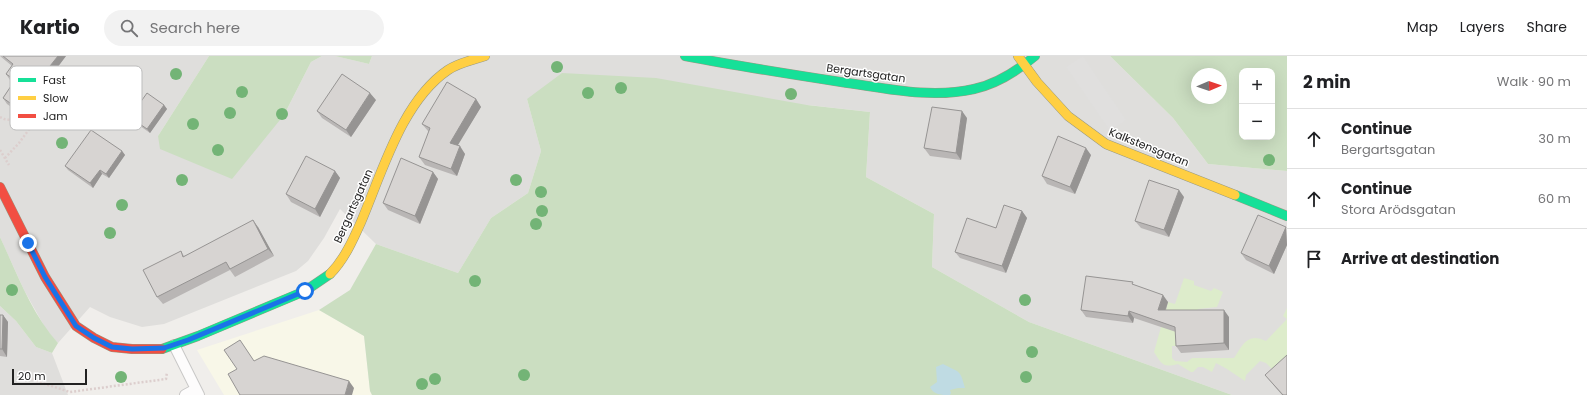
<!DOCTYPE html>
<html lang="en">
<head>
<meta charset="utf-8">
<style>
  :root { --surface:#fff; --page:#f2f2f2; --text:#202124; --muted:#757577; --line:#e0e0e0 }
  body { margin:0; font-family:Poppins,sans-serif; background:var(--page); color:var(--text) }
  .controls { position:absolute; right:12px; top:12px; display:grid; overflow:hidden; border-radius:8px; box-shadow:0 4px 16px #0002 }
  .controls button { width:36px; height:36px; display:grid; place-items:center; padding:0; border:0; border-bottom:1px solid var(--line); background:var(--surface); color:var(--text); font:20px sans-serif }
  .compass { position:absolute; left:1191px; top:12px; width:36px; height:36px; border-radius:50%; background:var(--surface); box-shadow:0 4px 16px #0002; rotate:88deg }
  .scale { position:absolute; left:12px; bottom:10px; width:75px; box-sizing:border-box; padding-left:4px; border:2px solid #222; border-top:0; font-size:11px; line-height:14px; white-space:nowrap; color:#222; -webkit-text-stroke:3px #fff; paint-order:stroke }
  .stop { position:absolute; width:12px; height:12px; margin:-9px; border:3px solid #1a73e8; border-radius:50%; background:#fff }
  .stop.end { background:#1a73e8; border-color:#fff; box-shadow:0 1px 4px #0008 }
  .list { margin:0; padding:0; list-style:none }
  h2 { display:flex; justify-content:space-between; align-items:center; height:52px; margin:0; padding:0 16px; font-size:17px }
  h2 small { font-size:13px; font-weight:400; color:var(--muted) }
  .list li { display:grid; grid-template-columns:26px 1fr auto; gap:12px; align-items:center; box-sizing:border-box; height:60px; padding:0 16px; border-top:1px solid var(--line) }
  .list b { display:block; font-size:15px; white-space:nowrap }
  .list p { margin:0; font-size:13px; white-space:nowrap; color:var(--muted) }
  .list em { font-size:13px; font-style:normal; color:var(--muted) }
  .icon { flex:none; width:22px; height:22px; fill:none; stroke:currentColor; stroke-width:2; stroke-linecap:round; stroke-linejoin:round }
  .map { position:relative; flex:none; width:1287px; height:339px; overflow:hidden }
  header { display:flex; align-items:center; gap:24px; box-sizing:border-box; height:56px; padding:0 20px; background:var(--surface); border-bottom:1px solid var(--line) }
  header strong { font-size:19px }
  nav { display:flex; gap:22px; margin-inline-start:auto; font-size:14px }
  .search { width:280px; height:36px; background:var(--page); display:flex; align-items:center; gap:10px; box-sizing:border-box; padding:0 14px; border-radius:22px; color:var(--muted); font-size:15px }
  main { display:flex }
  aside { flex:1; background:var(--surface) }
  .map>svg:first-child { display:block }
</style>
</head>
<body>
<header>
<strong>Kartio</strong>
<div class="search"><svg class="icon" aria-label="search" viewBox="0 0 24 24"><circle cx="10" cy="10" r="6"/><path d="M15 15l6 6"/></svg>Search here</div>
<nav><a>Map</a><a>Layers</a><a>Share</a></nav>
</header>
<main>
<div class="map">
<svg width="1287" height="339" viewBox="0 0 1287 339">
  <rect width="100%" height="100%" fill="#f0eeeb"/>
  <!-- residential -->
  <path fill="#dfdedc" d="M0,0H209L158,80L284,59L311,6L322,0H335L369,8L372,0H1110L1173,62L1208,108L1287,115V339H1232L1029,266L932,211L934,158L866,121L870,56L808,49L527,43L541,95L528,137L491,162L458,217L376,188L340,153L324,182L308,205L296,215L164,268L142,271L110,261L90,251L58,287L47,275L24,234L0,181Z
    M0,250L16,265L36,291L52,297L68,339H0Z"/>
  <!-- education -->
  <path fill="#f8f7e8" d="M319,254L364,280L370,335L372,339H224L197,294Z"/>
  <!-- grass -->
  <path fill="#ddeccb" d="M1184,222L1194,225V229L1211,235L1214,232L1223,236L1217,251L1198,253L1181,290H1172V302L1175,305L1187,306L1192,302H1234C1243,288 1248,276 1266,285L1287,263L1283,260L1287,252V309L1277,318L1266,307L1260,305L1246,319L1245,325L1227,313L1216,307L1212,316L1203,311H1198L1193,316H1191L1178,308C1162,312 1162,308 1154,296L1168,246L1175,248Z"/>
  <!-- forest -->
  <path fill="#cbdec1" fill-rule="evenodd" d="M209,0H322L311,6L284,59L232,123L160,93L158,80Z
    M335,0H372L369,8Z
    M1110,0H1287V115L1208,108L1173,62ZM1242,15H1272V81H1242ZM1197,18H1221V42H1197Z
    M562,17L656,22L807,49L870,56L866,121L934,158L932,211L1029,266L1232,339H372L370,335L364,280L319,254L350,234L376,188L458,217L491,162L528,137L541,95L527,43Z
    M0,181C17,217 31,257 58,287L52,297L36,291L16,265L0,250Z"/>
  <!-- parking -->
  <path fill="#e0dfde" d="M1083,0L1126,64L1110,75L1066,11Z"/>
  <!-- water -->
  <path fill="#bfdbe3" d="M943,308C960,317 960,313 965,332H958L950,334L951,337L950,339C941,339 934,339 930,331L937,326L936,311Z"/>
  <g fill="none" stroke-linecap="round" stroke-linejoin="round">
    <defs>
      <path id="lane" d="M174,289L199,339
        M185,339L196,333"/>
      <path id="fast" d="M685,0C737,10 789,18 841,26C885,32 930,43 974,33C997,28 1017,15 1035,0
        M1235,139L1287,160
        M162,293L198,280L305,235L330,218"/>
      <path id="slow" d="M1018,0L1037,26L1068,60L1106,88L1235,139
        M330,218C344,204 353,184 361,166C382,117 402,45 448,14C458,7 473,4 485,0"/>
      <path id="jam" d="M0,131L45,221L76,270L94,282L112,291L132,293H162"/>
    </defs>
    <!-- lane casing -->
    <use href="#lane" stroke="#c9c8c7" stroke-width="12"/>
    <!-- fast casing -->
    <use href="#fast" stroke="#999a82" stroke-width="10"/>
    <!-- slow casing -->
    <use href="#slow" stroke="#999a82" stroke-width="10"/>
    <!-- jam casing -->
    <use href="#jam" stroke="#999a82" stroke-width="10"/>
    <!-- path -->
    <path stroke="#dccecd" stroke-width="2.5" stroke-dasharray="2 2" stroke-linecap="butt" d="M0,61L4,63L33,68L19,87L5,102
      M0,94L9,109
      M22,317L39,326L70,336L166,323L167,316"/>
    <!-- lane -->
    <use href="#lane" stroke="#fdfcfc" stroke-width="10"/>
    <!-- fast -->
    <use href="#fast" stroke="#16e098" stroke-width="9"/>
    <!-- slow -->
    <use href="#slow" stroke="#ffcf43" stroke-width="9"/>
    <!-- jam -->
    <use href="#jam" stroke="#f24e42" stroke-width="9"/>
  </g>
  <!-- trees -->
  <g fill="#73b476">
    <circle cx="557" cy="11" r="6"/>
    <circle cx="176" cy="18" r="6"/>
    <circle cx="621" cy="32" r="6"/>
    <circle cx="242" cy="36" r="6"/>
    <circle cx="588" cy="37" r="6"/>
    <circle cx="791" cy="38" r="6"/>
    <circle cx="230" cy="57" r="6"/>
    <circle cx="282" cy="58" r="6"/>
    <circle cx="193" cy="68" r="6"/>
    <circle cx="62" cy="87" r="6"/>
    <circle cx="218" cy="94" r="6"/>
    <circle cx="1269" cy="104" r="6"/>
    <circle cx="182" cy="124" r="6"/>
    <circle cx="516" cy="124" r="6"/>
    <circle cx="541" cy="136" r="6"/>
    <circle cx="122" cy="149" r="6"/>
    <circle cx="542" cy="155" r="6"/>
    <circle cx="536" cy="168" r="6"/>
    <circle cx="110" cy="177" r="6"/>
    <circle cx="475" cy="225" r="6"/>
    <circle cx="12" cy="234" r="6"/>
    <circle cx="1025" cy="244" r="6"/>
    <circle cx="1032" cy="296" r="6"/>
    <circle cx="524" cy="319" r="6"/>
    <circle cx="121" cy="321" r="6"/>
    <circle cx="1026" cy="321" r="6"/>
    <circle cx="435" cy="323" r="6"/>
    <circle cx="422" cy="328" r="6"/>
  </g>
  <!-- wall -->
  <path fill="#b9b6b5" d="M0,0H66L52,19L59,27L50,40L55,46L42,66L34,60L31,65L7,48L3,42L13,27L10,24L6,18L12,10Z
    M476,43L481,51L457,89L465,98L457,120L425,109L419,101L429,76L428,75L422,68Z
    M376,44L351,81L322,62L317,55Z
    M164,49L167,53L150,77L133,65L130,61Z
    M967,62L961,104L930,100L924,92Z
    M122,95L125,99L109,122L102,118L93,132L68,114L65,110Z
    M1091,99L1075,138L1047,128L1042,120Z
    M335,115L340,122L320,161L291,146L286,138Z
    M433,116L438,123L420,168L388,154L383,147Z
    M1184,141L1169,181L1141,172L1135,165Z
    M1022,155L1027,162L1006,217L960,202L955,196Z
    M258,171L274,200L235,221L230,214L163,248L157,241L181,195L184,200Z
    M1286,171L1287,189L1274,218L1246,204L1241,197Z
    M1135,229L1168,246L1166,254L1229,261V294L1181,297L1176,290V276L1134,262L1133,267L1086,261L1081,254Z
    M0,259H3L8,266L7,301L0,300Z
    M1265,319L1287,339H1282L1270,325Z"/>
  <!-- shaded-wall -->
  <path fill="#969493" d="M58,0H66L50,21L46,15Z
    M55,22L59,27L49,42L45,36Z
    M370,37L376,44L351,81L346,74Z
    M51,40L55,46L42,66L38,60Z
    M476,43L481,51L455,94L450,87Z
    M164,49L167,53L150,77L147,73Z
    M30,54L34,60L31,65L27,59Z
    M962,55L967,62L961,104L956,97Z
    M460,90L465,98L457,120L451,113Z
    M1086,92L1091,99L1075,138L1070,131Z
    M122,95L125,99L109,122L106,118Z
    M100,114L102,118L93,132L90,127Z
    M335,115L340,122L320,161L315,153Z
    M433,116L438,123L420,168L415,160Z
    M1179,134L1184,141L1169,181L1164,174Z
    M1022,155L1027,162L1006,217L1002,210Z
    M253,164L258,171L274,200L268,193Z
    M1286,171L1287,189L1274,218L1269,210Z
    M1163,239L1168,246L1163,261L1158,254Z
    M1224,254L1229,261V294L1224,287Z
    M1129,255L1134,262L1133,267L1128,260Z
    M3,259L8,266L7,301L2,293Z
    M349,325L354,332L352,339H345Z"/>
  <!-- building -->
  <path fill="#d7d4d2" stroke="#969493" d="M3,0H58L46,15L55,22L45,36L51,40L38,60L30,54L27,59L3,42L15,24L6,18L13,8Z
    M342,18L370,37L346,74L317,55Z
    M447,26L476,43L450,87L460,90L451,113L419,101L430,72L422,68Z
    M147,37L164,49L147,73L130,61Z
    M932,51L962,55L956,97L924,92Z
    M91,74L122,95L106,118L100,114L90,127L65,110Z
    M1058,80L1086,92L1070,131L1042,120Z
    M306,100L335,115L315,153L286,138Z
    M401,102L433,116L415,160L383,147Z
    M1149,124L1179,134L1164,174L1135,165Z
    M1004,149L1022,155L1002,210L955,196L967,162L996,172Z
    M1258,159L1286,171L1269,210L1241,197Z
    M253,164L268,193L230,213L226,206L157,241L143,214L181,195L183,201Z
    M1086,220L1133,226L1132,228L1163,239L1158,254H1224V287L1176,290L1175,271L1129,255L1128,260L1081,254Z
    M0,259H3L2,293H0Z
    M240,284L254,305L264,300L349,325L345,339H240L228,318L237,313L224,294Z
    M1287,299V339H1283L1265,319Z"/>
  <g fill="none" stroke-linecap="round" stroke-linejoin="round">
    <!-- route -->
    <path stroke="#1a73e8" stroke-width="5" d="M28,187L45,221L76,270L94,282L112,291L132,293L164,292L188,284L305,235"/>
  </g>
  <g text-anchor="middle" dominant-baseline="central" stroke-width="3" stroke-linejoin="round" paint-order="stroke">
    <!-- street labels -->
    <g font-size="11" fill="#222" stroke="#fff">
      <text transform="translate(866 17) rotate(8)">Bergartsgatan</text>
      <text transform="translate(1149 91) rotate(22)">Kalkstensgatan</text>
      <text transform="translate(353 150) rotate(-66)">Bergartsgatan</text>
    </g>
  </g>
  <!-- legend -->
  <rect x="10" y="10" width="132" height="64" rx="6" fill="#fff" stroke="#bdbdbd" stroke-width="1"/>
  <rect x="18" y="22" width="18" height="4" fill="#16e098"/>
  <rect x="18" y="40" width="18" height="4" fill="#ffcf43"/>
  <rect x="18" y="58" width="18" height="4" fill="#f24e42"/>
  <g font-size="11" fill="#222">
    <text x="43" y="28">Fast</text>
    <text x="43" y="46">Slow</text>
    <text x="43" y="64">Jam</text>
  </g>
</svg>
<div class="controls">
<button>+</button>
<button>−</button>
</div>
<svg class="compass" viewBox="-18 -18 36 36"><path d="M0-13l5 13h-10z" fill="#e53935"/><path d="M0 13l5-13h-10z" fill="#757577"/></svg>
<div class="scale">20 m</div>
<div class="stop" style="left:305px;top:235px"></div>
<div class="stop end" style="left:28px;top:187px"></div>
</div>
<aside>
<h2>2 min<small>Walk · 90 m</small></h2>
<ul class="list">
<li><svg class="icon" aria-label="ahead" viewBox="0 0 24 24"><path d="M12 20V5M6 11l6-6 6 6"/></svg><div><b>Continue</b><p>Bergartsgatan</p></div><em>30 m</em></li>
<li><svg class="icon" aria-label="ahead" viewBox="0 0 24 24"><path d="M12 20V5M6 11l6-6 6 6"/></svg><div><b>Continue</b><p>Stora Arödsgatan</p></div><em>60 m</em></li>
<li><svg class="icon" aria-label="arrive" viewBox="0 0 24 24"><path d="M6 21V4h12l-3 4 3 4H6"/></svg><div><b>Arrive at destination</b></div></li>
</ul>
</aside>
</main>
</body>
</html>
